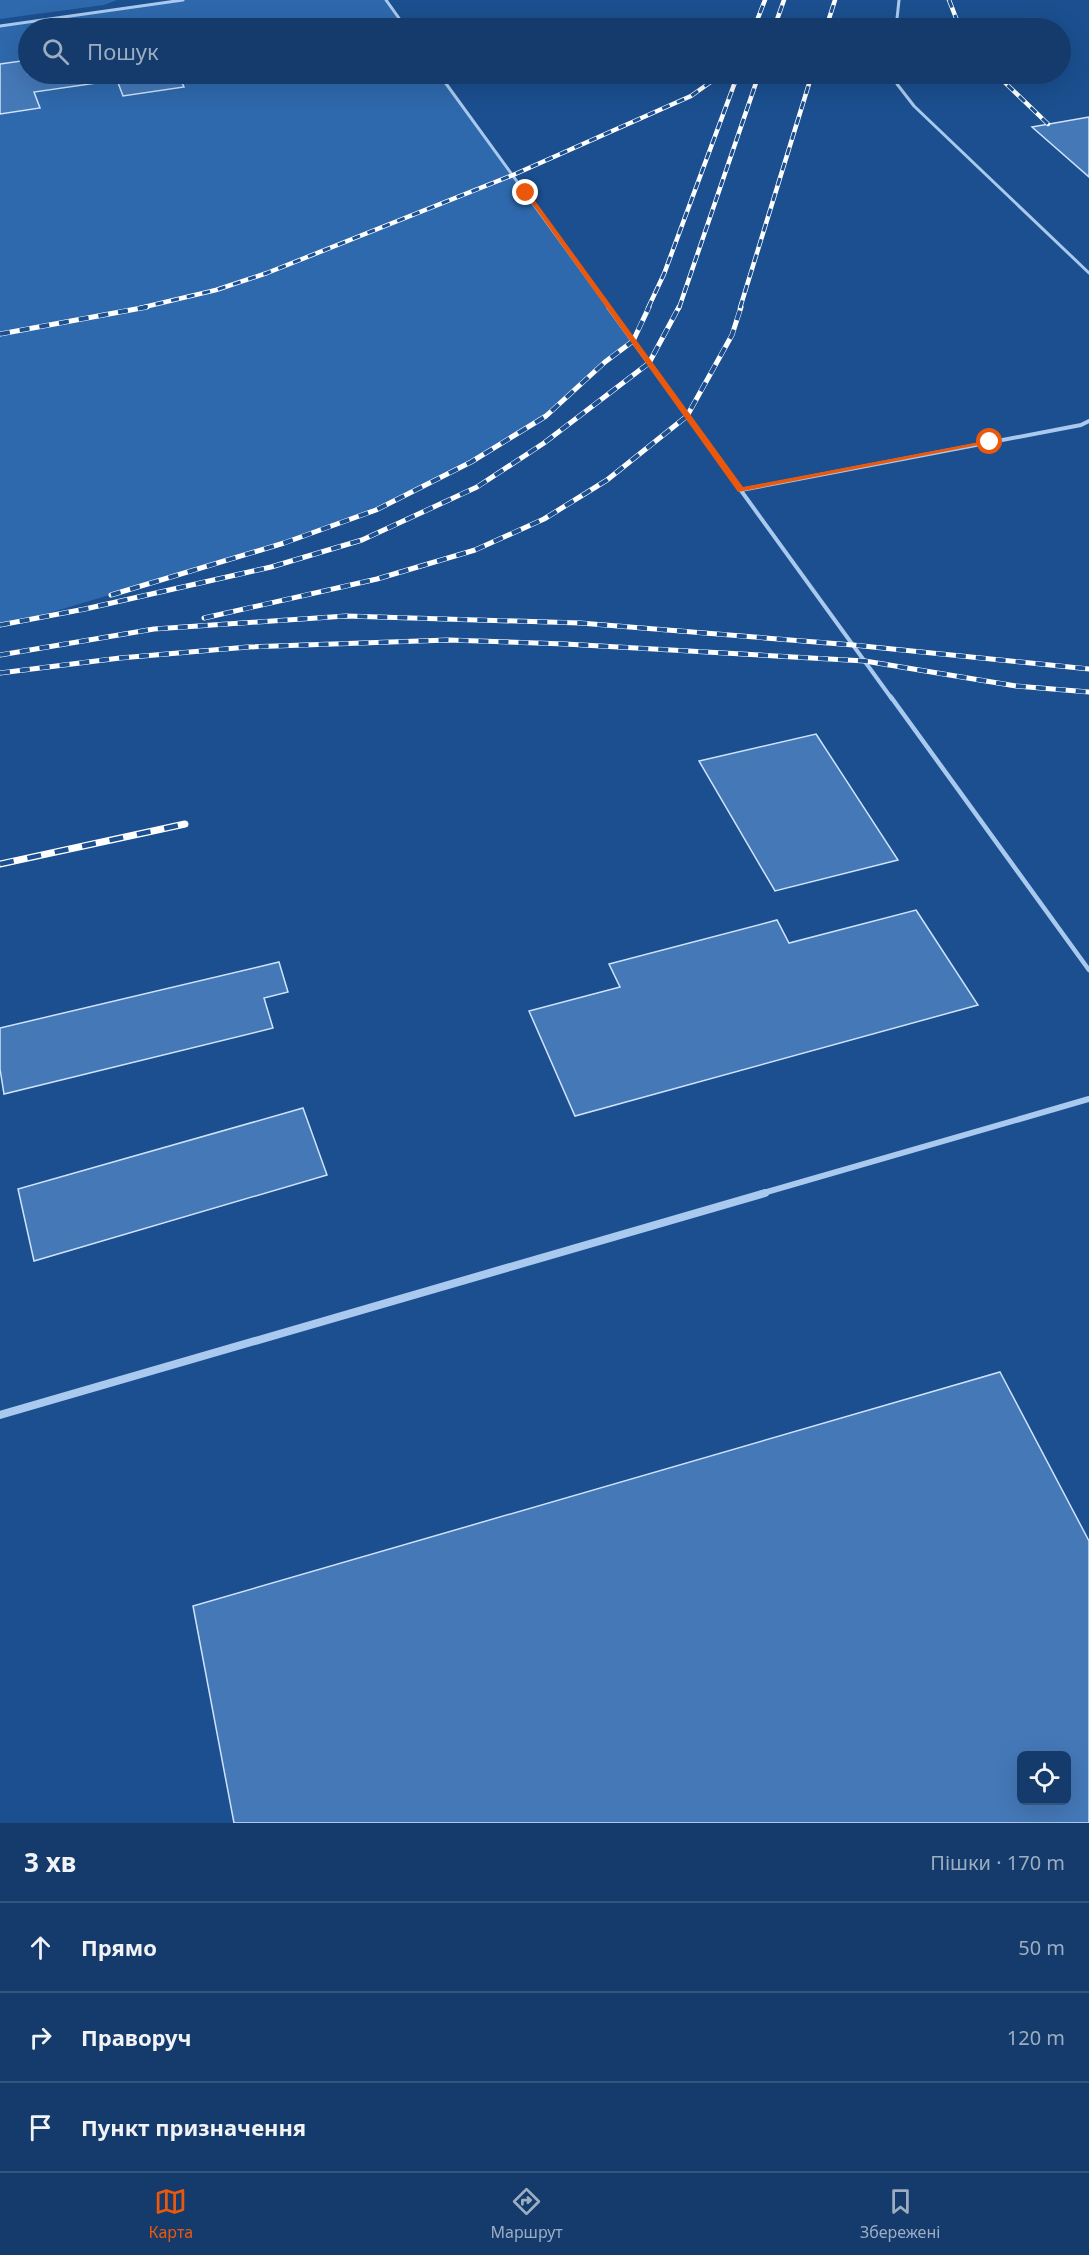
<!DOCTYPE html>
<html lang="uk">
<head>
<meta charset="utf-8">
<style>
  :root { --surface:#143b6b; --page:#1d4271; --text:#f1f3f6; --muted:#9dadc1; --line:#33557e; --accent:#ea580c }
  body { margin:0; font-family:"Noto Sans",sans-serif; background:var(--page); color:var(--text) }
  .controls { position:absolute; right:18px; bottom:18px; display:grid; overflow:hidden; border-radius:9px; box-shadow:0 6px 24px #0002 }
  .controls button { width:54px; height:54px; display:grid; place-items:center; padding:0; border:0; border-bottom:2px solid var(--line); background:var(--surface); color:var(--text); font:30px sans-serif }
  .stop { position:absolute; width:18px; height:18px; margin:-14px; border:4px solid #ea580c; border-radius:50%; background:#fff }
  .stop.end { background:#ea580c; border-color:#fff; box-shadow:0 2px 6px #0008 }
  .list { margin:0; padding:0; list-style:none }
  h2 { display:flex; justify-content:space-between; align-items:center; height:78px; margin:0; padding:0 24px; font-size:26px }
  h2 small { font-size:20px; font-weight:400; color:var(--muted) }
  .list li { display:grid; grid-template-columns:39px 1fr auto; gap:18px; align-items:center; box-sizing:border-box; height:90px; padding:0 24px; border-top:2px solid var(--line) }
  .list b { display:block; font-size:22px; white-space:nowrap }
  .list em { font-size:20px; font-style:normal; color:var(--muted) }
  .icon { flex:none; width:33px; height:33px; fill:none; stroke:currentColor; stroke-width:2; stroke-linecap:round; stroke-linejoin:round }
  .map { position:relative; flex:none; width:1089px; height:1823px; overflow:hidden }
  .search { position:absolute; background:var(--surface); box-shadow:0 6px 24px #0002; left:18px; right:18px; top:18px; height:66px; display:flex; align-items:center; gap:15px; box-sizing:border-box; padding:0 21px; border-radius:33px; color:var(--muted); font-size:22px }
  .sheet { height:348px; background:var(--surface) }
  nav { display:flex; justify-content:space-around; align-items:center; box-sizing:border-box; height:84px; border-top:2px solid var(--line); background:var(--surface); font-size:16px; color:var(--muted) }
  nav a { display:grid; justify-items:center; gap:3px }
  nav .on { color:var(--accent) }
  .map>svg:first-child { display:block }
</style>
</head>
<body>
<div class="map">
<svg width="1089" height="1823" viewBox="0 0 1089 1823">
  <rect width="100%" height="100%" fill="#1b4f8f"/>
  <!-- green -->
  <path fill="#2e69ad" d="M0,0H117L104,5L0,19Z
    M183,0H386L406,28H28V74H439L633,341L605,362L546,416L471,462L376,510L284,543L29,619L0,625V25Z"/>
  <!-- building -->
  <path fill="#4478b7" stroke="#cfe3fa" stroke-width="1.5" fill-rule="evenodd" d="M28,60V74H184H178L184,87L123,96L117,80L34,92L40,108L0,114V64Z
    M1089,117V177L1032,127Z
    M816,734L898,860L775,891L699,761Z
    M916,910L978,1005L575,1116L529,1011L620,987L609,964L777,920L789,943Z
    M279,962L288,992L264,998L273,1028L4,1094L0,1069V1028Z
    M303,1108L327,1175L34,1261L18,1189Z
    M1000,1372L1089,1541V1823H234L193,1606ZM1022,1756H1066V1800H1022Z"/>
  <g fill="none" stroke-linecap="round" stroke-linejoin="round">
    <!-- lane-far2 -->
    <path stroke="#a9c9ee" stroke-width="3" d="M386,0L406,28
      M0,26L183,0
      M896,28L899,0
      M439,74L609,308
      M893,74L897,84L914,106L1089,273"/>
    <!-- lane-far1 -->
    <path stroke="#a9c9ee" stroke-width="4" d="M608,307L892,699
      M741,490L1081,425L1089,421"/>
    <!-- lane -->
    <path stroke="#a9c9ee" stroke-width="4.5" d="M891,697L1089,970"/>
    <!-- street-far1 -->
    <path stroke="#a9c9ee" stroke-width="6" d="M760,1194L1089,1099"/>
    <!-- street -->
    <path stroke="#a9c9ee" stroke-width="8" d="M0,1415L765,1193"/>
    <defs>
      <path id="rail-far2" d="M949,0L960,28
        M754,28L765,0
        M774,28L784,0
        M826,28L835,0
        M996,74L1048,124
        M140,308L216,290L267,273L513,175L691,96L722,74
        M648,308L664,274L738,74
        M679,308L759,74
        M740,308L812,74"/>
      <path id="rail-far1" d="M0,334L147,307
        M111,595L284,543L376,510L471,462L546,416L605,362L633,341L649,307
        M204,618L377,579L475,550L544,519L607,480L687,416L732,335L741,307
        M0,625L85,609L271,567L362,540L477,487L544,443L649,363L679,307
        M0,655L154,629L346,616L580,623L853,645L1089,669
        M0,673L120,658L248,647L448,640L565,644L865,661L1016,686L1089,692"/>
      <path id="rail" d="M0,864L185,824"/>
    </defs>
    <!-- rail-far2 casing -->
    <use href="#rail-far2" stroke="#fff" stroke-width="4.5"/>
    <!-- rail-far1 casing -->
    <use href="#rail-far1" stroke="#fff" stroke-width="5"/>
    <!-- rail casing -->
    <use href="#rail" stroke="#fff" stroke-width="7"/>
    <!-- rail-far2 -->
    <use href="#rail-far2" stroke="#1b4f8f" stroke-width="3" stroke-dasharray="8" stroke-linecap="butt"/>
    <!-- rail-far1 -->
    <use href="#rail-far1" stroke="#1b4f8f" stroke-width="4" stroke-dasharray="10" stroke-linecap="butt"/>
    <!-- rail -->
    <use href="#rail" stroke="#1b4f8f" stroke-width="4.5" stroke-dasharray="14" stroke-linecap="butt"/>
  </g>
  <!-- route -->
  <path fill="#ea580c" d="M523,191H528L743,487L990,440L994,442L738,492Z"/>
</svg>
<div class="controls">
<button><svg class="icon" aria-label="locate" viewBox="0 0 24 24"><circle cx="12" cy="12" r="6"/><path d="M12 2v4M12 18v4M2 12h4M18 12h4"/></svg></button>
</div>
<div class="stop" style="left:990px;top:442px"></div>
<div class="stop end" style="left:526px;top:193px"></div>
<div class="search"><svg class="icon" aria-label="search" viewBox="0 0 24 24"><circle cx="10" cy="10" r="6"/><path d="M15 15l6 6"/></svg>Пошук</div>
</div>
<section class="sheet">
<h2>3 хв<small>Пішки · 170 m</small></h2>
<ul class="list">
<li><svg class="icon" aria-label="ahead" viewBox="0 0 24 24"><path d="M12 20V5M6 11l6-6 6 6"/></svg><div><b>Прямо</b></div><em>50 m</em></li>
<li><svg class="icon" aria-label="right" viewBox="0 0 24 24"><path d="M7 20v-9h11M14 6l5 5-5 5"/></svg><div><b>Праворуч</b></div><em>120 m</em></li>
<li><svg class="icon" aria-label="arrive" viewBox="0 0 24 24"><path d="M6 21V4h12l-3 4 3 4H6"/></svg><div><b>Пункт призначення</b></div></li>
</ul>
</section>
<nav>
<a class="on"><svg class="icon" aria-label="map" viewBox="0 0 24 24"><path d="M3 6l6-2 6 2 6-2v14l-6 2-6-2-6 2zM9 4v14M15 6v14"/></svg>Карта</a>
<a><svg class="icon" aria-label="directions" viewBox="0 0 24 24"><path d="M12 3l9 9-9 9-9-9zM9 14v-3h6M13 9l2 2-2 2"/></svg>Маршрут</a>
<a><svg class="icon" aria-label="saved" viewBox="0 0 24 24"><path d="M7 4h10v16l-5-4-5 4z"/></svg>Збережені</a>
</nav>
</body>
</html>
